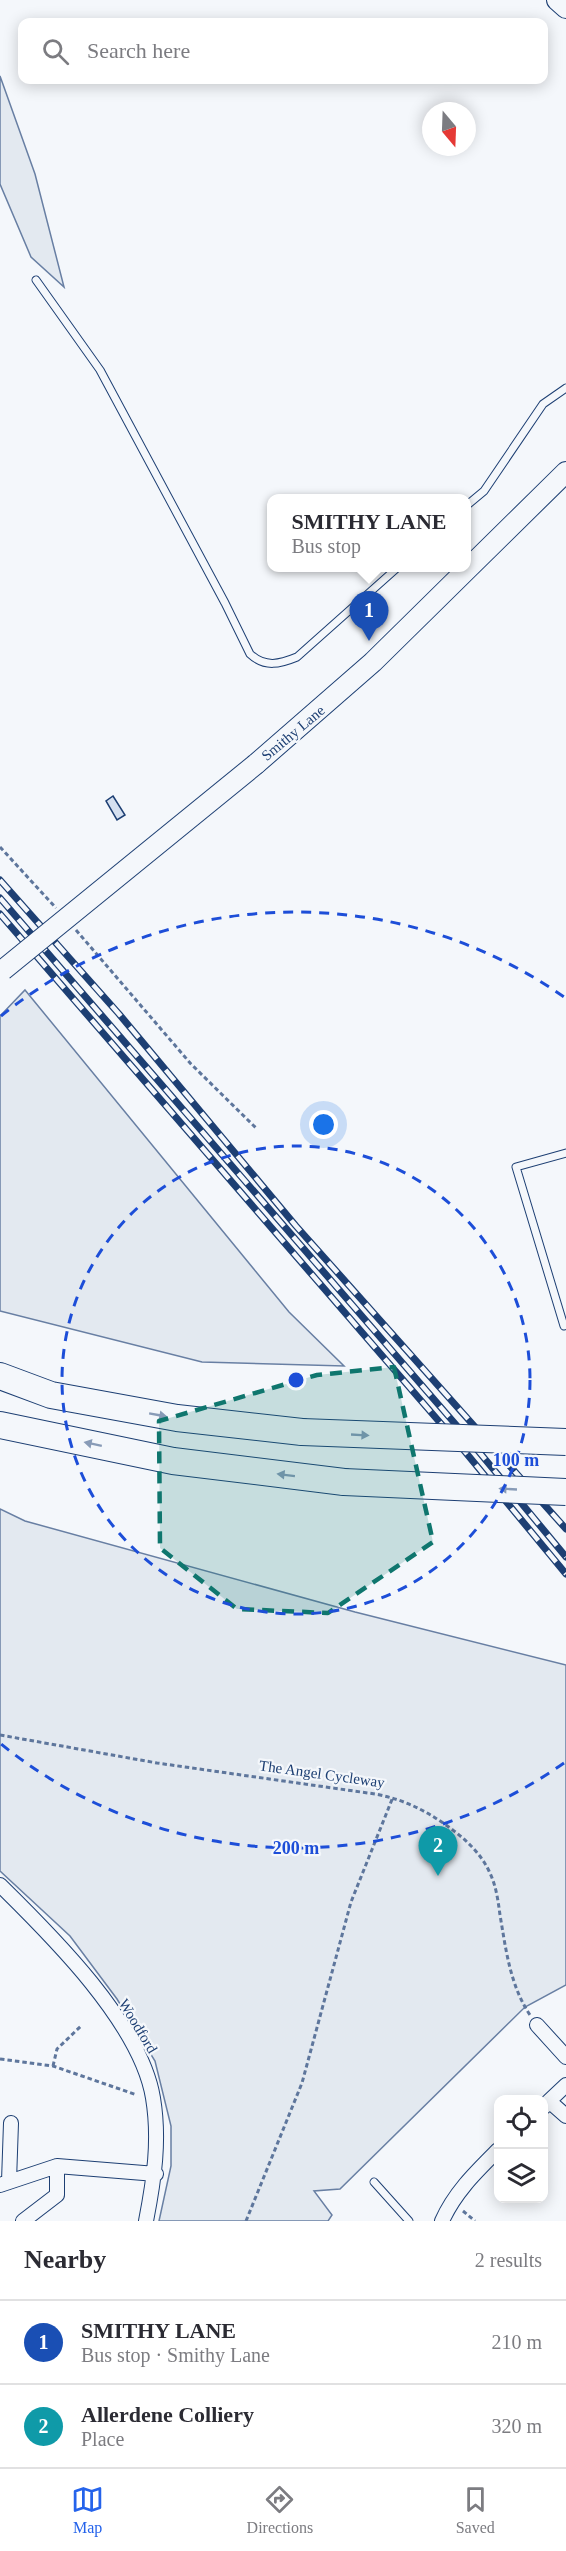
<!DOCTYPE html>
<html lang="en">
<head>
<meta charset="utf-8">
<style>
  :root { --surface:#fff; --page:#f2f2f3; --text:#2b2b33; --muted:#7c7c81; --line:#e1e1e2; --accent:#2563eb }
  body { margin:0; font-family:"Times New Roman",serif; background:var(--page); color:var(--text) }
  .controls { position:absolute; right:18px; bottom:18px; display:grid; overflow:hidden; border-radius:12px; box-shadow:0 3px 15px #0003 }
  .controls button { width:54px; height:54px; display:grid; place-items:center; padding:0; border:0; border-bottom:2px solid var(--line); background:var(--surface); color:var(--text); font:30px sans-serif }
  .compass { position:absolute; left:422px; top:102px; width:54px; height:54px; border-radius:50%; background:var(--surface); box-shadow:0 3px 15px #0003; rotate:161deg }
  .you { position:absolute; left:324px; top:1125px; width:21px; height:21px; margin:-15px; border:4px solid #fff; border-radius:50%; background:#1a73e8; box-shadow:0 0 0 9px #1a73e833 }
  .badge { display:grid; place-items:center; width:39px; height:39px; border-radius:50%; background:var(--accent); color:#fff; font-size:20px; font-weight:700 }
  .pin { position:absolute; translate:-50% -50px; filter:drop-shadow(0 2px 3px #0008) }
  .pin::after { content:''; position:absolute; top:32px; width:21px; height:18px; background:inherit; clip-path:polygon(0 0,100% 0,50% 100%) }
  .popup { position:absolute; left:267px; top:494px; width:204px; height:78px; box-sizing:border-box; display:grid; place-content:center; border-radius:12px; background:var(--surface); filter:drop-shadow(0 2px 4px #0005); font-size:20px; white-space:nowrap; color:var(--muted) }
  .popup b { font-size:22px; color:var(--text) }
  .popup::after { content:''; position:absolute; left:50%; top:100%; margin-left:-12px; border:12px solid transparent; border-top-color:var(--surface) }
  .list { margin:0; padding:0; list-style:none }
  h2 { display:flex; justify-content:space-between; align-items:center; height:78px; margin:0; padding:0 24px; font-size:26px }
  h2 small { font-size:20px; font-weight:400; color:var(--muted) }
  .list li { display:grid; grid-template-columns:39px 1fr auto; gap:18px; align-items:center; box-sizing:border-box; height:84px; padding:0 24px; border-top:2px solid var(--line) }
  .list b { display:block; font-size:22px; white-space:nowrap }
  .list p { margin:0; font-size:20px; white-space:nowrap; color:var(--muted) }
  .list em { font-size:20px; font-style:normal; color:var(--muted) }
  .icon { flex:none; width:33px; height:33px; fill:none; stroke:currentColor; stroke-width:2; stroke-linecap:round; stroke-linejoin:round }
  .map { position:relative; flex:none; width:566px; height:2221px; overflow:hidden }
  .search { position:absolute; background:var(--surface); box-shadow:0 3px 15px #0003; left:18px; right:18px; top:18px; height:66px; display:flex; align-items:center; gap:15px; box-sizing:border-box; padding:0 21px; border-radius:12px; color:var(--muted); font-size:22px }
  .sheet { height:246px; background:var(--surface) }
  nav { display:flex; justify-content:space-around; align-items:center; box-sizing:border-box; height:84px; border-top:2px solid var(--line); background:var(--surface); font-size:16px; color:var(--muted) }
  nav a { display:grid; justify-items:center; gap:3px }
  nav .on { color:var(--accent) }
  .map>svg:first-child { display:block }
</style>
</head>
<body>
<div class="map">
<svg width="566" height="2221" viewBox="0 0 566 2221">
  <rect width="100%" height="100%" fill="#f4f7fb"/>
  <!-- green -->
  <path fill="#e3e9f0" stroke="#687fa3" stroke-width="1.5" d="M0,76L35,174L64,287L31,257L0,184Z
    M25,990L289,1312L344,1366L202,1362L0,1311V1016Z
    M0,1509L25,1521L355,1612L566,1665V1985L525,2007L340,2189L314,2191L332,2215L328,2221H159L171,2166V2126L155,2061L117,1999L70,1936L0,1871Z"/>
  <!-- building -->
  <path fill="#d5e0f0" stroke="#1d3f73" stroke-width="1.5" d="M113,796L125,815L117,820L106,801Z"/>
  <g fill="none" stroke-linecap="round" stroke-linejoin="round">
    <defs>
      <path id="lane" d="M36,280L100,370L225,603L250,654C265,668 280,664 297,657L397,568
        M466,506L484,491L543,404L566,388
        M564,1326L516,1167L566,1153
        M374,2182L409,2221"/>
      <path id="street" d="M0,1885C52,1936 141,2024 153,2098C160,2140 154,2180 146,2221
        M537,2025L566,2057
        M549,2101L566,2085
        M544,2107L549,2101L566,2116
        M9,2181L11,2123
        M0,2185L57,2166L156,2174
        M23,2221L57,2195V2166
        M442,2221C455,2192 476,2172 498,2150"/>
      <path id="secondary" d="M557,0L566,8
        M256,764L373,662L566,472"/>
      <path id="highway" d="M0,1376L51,1395L177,1418L302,1432
        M0,1425L173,1461L344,1482"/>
    </defs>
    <!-- lane casing -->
    <use href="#lane" stroke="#1d3f73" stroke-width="9"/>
    <!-- street casing -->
    <use href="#street" stroke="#1d3f73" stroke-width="16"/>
    <!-- secondary casing -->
    <use href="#secondary" stroke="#1d3f73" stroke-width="22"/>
    <!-- highway casing -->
    <use href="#highway" stroke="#1d3f73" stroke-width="28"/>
    <!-- path -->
    <path stroke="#5e769c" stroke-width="3" stroke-dasharray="4.5 3" stroke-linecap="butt" d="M0,847L56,908
      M76,930L191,1064L256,1128
      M0,1735L157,1763L375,1794C402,1799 423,1809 446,1825C463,1837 480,1852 489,1871C496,1885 498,1900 500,1915C506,1950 510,1985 530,2015
      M0,2059L53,2066L137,2095
      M53,2066L57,2049L81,2026
      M463,2211L475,2221
      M246,2221L302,2083L351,1902L393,1797"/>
    <!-- lane -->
    <use href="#lane" stroke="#f4f7fb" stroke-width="7"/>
    <!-- street -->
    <use href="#street" stroke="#f4f7fb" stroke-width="14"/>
    <!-- secondary -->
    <use href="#secondary" stroke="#f4f7fb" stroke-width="20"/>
    <!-- highway -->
    <use href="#highway" stroke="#f4f7fb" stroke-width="26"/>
    <defs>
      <path id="rail" d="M0,880L119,1014L296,1226L566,1529
        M0,898L470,1441L566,1557
        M0,914L462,1448L566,1574"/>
    </defs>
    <!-- rail casing -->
    <use href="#rail" stroke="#1d3f73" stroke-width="7"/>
    <!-- rail -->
    <use href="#rail" stroke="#f4f7fb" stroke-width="4.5" stroke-dasharray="14" stroke-linecap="butt"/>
    <defs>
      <path id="secondary-bridge" d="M3,970L256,764"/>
      <path id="highway-bridge" d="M302,1432L566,1442
        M344,1482L566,1492"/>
    </defs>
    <!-- secondary-bridge casing -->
    <use href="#secondary-bridge" stroke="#1d3f73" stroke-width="22" stroke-linecap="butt"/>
    <!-- highway-bridge casing -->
    <use href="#highway-bridge" stroke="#1d3f73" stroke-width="28" stroke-linecap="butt"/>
    <!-- secondary-bridge -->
    <use href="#secondary-bridge" stroke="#f4f7fb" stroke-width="20"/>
    <!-- highway-bridge -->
    <use href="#highway-bridge" stroke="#f4f7fb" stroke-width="26"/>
  </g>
  <!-- one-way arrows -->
  <defs><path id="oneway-solid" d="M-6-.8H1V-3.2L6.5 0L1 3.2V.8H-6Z" transform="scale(1.5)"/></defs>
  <g fill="#889bb7">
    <use href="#oneway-solid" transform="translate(158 1415) rotate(10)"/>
    <use href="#oneway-solid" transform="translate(360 1435) rotate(3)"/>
    <use href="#oneway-solid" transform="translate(93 1444) rotate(-168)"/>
    <use href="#oneway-solid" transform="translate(286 1475) rotate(-173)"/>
    <use href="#oneway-solid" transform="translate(508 1489) rotate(-177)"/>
  </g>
  <!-- marked area -->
  <path fill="#0f766e" fill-opacity="0.2" stroke="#0f766e" stroke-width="4.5" stroke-dasharray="12 8" stroke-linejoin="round" d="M394,1367L433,1542L328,1613L237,1609L160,1548L159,1421L317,1375Z"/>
  <!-- distance rings -->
  <g fill="none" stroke="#1d4ed8" stroke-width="3" stroke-dasharray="10 8">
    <circle cx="296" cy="1380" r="234"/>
    <path d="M564 1763A468 468 0 0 1 1 1744M1 1016A468 468 0 0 1 564 997"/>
  </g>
  <g text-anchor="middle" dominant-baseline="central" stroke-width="4.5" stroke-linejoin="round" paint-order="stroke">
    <!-- street labels -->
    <g font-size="15" fill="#1d3f73" stroke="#f4f7fb">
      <text transform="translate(293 733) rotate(-40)">Smithy Lane</text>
      <text transform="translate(322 1774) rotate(8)">The Angel Cycleway</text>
      <text transform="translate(138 2026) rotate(59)">Woodford</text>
    </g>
  </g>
  <circle cx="296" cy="1380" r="9" fill="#1d4ed8" stroke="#f4f7fb" stroke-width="3"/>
  <g font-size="18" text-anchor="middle" font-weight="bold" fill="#1d4ed8" stroke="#f4f7fb" stroke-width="4.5" stroke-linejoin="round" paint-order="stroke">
    <text x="516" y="1466">100 m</text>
    <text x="296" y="1854">200 m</text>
  </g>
</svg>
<div class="controls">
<button><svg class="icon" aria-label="locate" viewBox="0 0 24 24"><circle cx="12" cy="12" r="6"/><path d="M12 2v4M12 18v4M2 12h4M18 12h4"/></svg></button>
<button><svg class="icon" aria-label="layers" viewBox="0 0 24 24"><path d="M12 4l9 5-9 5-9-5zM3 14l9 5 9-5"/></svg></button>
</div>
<svg class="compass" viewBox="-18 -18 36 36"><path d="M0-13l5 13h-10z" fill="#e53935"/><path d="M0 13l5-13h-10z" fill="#7c7c81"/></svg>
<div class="you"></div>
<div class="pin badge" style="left:369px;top:641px;background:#1a4fb4">1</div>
<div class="popup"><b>SMITHY LANE</b>Bus stop</div>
<div class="pin badge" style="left:438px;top:1876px;background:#0f9aa8">2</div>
<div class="search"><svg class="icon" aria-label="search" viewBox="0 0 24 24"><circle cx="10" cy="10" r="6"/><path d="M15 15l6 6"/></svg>Search here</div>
</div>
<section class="sheet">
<h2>Nearby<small>2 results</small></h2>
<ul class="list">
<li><span class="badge" style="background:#1a4fb4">1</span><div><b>SMITHY LANE</b><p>Bus stop · Smithy Lane</p></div><em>210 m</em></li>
<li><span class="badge" style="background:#0f9aa8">2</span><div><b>Allerdene Colliery</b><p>Place</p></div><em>320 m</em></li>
</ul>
</section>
<nav>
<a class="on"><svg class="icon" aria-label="map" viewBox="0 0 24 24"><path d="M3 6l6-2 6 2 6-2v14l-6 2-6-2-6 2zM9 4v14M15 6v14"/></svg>Map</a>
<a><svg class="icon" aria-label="directions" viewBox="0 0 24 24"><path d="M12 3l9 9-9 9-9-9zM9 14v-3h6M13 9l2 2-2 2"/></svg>Directions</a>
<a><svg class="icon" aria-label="saved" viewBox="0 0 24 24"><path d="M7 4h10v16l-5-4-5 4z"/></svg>Saved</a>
</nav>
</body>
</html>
